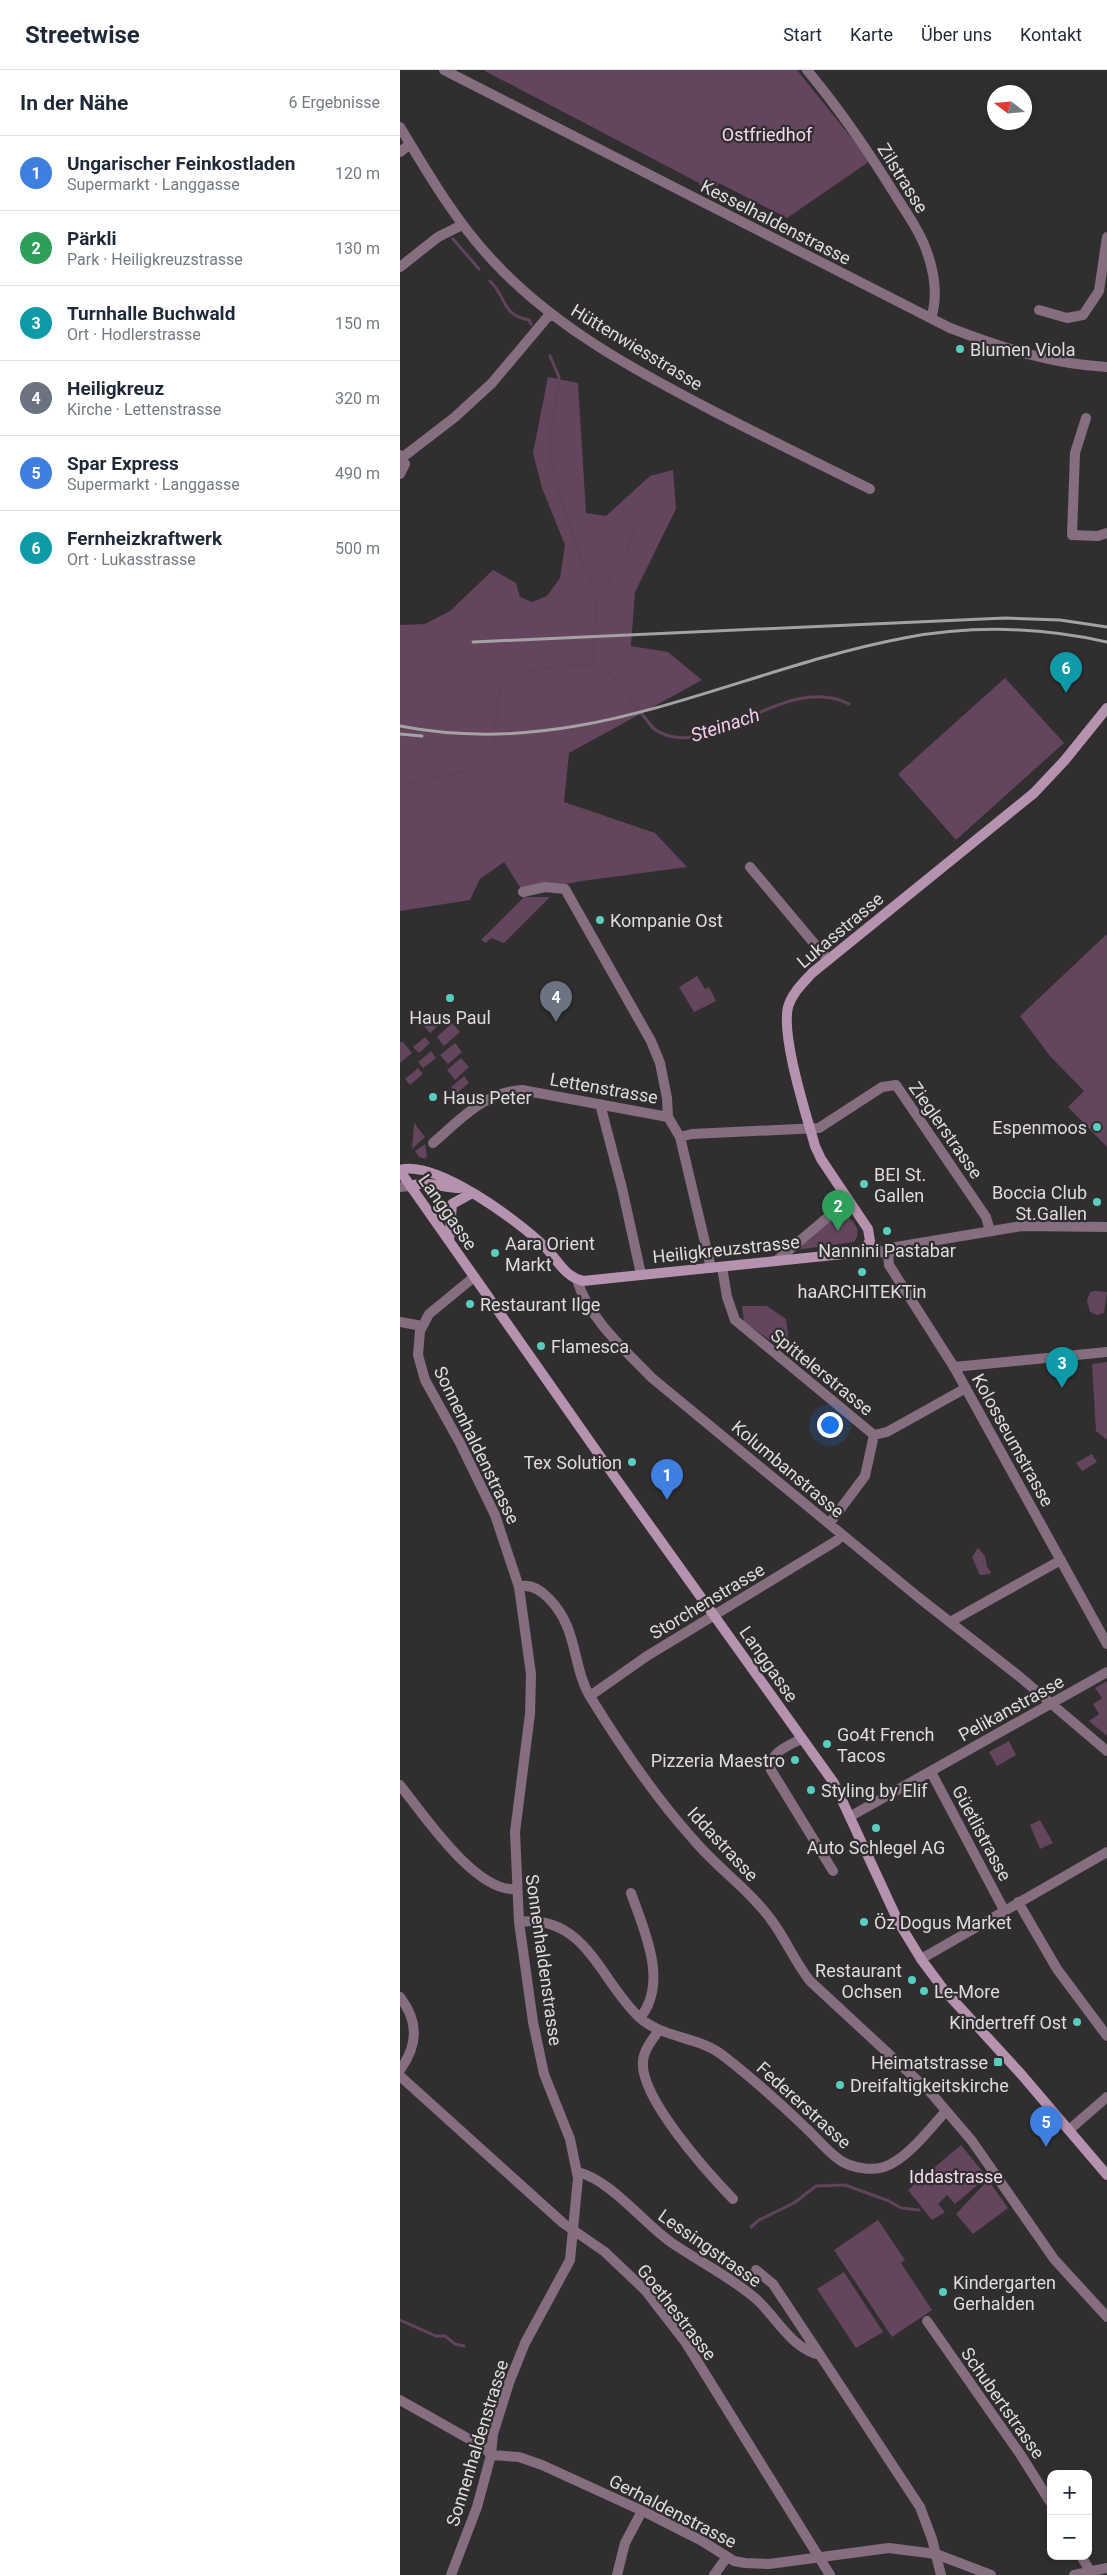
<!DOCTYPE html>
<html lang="de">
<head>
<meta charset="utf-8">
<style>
  :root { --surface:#fff; --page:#f2f2f3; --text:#1f2937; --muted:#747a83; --line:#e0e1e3; --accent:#0b8043 }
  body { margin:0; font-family:Roboto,sans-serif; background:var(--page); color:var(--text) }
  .controls { position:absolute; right:15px; bottom:15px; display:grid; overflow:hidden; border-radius:10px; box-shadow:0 2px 8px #0003 }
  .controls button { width:45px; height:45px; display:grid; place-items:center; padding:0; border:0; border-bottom:1px solid var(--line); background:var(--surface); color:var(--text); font:25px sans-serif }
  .compass { position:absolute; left:587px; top:15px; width:45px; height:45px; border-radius:50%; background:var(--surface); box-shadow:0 2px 8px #0003; rotate:286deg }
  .you { position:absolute; left:429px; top:1354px; width:18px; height:18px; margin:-12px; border:4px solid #fff; border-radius:50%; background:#1a73e8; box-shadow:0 0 0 8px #1a73e833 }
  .badge { display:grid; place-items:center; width:32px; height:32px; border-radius:50%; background:var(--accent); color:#fff; font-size:16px; font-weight:700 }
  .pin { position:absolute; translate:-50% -41px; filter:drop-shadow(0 1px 2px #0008) }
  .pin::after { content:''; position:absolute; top:26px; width:18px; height:15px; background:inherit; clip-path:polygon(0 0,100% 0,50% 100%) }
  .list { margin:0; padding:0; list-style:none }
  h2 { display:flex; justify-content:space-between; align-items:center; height:65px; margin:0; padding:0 20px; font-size:21px }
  h2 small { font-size:16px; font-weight:400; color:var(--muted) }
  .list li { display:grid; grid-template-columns:32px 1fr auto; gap:15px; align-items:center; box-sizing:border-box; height:75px; padding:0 20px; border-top:1px solid var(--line) }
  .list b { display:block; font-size:19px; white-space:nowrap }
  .list p { margin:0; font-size:16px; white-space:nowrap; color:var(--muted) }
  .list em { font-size:16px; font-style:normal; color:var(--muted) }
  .map { position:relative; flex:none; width:707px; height:2505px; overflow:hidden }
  header { display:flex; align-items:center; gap:30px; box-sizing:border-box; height:70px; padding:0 25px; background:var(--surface); border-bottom:1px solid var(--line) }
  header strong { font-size:24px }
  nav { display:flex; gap:28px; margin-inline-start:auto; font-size:18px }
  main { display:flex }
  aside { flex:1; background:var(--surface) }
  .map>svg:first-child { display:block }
</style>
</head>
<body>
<header>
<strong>Streetwise</strong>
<nav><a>Start</a><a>Karte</a><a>Über uns</a><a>Kontakt</a></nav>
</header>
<main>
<aside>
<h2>In der Nähe<small>6 Ergebnisse</small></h2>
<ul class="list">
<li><span class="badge" style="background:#3f7fe0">1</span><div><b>Ungarischer Feinkostladen</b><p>Supermarkt · Langgasse</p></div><em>120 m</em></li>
<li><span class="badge" style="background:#2e9e5b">2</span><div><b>Pärkli</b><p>Park · Heiligkreuzstrasse</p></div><em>130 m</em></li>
<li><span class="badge" style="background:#0f9aa8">3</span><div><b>Turnhalle Buchwald</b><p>Ort · Hodlerstrasse</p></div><em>150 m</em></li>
<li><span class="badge" style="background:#6b7280">4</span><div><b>Heiligkreuz</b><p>Kirche · Lettenstrasse</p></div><em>320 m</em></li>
<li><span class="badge" style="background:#3f7fe0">5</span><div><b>Spar Express</b><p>Supermarkt · Langgasse</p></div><em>490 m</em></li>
<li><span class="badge" style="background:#0f9aa8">6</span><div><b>Fernheizkraftwerk</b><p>Ort · Lukasstrasse</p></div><em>500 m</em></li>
</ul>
</aside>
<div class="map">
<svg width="707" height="2505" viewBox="0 0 707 2505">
  <rect width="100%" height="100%" fill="#312e30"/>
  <!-- green -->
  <path fill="#63455d" d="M83,0H397L470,91L387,148L319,113L314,121L303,122L299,113Z
    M148,307L178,313L186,443L206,446L250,406L273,400L276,439L235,522L231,576L268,582L302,610L169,683L164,732L255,763L287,797L182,811L123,822L104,792L80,809L70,830L0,841V555L25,554L50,541L93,500L116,513L120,527L132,532L147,526L160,508L165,475L142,418L133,383Z
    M605,608L664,673L556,770L498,704Z
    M124,827H150L104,873L91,868L86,873L81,870Z
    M707,864V1077L668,1037L684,1021L650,986L620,946Z
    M297,906L305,919L309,917L316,931L294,942L279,917Z
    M31,941L41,953L30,963L20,952Z
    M52,953L60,962L44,976L37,967Z
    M25,967L30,973L19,983L13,977Z
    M2,971L12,983L0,993V973Z
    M55,973L62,982L48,994L40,985Z
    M31,981L36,988L23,998L18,992Z
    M61,988L69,997L55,1010L47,1000Z
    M18,998L23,1004L10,1015L5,1009Z
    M64,1006L69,1013L57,1023L51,1017Z
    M14,1053L25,1067L12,1079L14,1055Z
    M25,1074L27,1086L25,1089L19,1087L15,1081Z
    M443,1141C452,1151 464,1159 454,1172L395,1180Z
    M695,1221L707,1222L704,1243L697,1245L690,1242L687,1231L690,1222Z
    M342,1236H367L386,1249L389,1274H375L344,1252Z
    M707,1292V1370L696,1361L692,1294Z
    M692,1384L697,1392L682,1401L676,1393Z
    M578,1478L585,1486L587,1497L591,1502L590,1504L580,1505L572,1487Z
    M707,1611V1666L689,1651L699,1644L693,1634L702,1628L695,1618Z
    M609,1671L616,1685L597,1696L589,1682Z
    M640,1750L653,1773L640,1779L630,1755Z
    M561,2075L587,2107L555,2134L547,2125L538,2134L545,2142L532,2150L508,2120Z
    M588,2110L608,2138L573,2164L556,2144Z
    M478,2150L505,2190L501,2193L532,2240L492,2267L434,2180Z
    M444,2202L483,2262L456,2278L417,2219Z"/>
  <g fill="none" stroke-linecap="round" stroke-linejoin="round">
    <!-- stream -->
    <path stroke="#60435c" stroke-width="3" d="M53,169L79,199
      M90,211C107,227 101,245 129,250L131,254
      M150,286L159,307L149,377L155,408L174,469L197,527L192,595
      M197,527L226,484L236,449L261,412
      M0,715L75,699L93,679L100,618L114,605L134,599L192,595L208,601L253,658C306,698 383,600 449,634
      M351,2157L359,2150L394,2133L416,2116L445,2115L489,2131L501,2138L519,2140
      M0,2250L36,2266H45L55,2274L64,2276"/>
    <!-- minor -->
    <path stroke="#846e7f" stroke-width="10" d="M44,0L550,258C602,278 652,294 707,297
      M407,0C441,41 471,85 499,131C510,148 522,166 528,185C535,206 538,227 531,248
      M0,57C29,105 56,152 95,193C157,259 238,302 317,343C368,369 419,394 470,419
      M0,82L10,74
      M0,197L38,167L62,155
      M639,240L667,248L683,245L699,221L707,167
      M686,348L675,383L672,465L698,466L707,463
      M0,385L5,394L0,404
      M3,387L55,347L92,313L150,244
      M350,797L428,890
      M123,822L145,817L165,819L251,971L260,993L267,1028L268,1047L280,1067L311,1198
      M200,1034L222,1118L241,1204
      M280,1067L292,1064L419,1058L482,1017L496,1015L586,1147L590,1161
      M33,1073C60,1050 84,1022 122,1020L268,1047
      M0,1117L10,1116
      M376,1191L448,1130
      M322,1197L327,1227L335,1250L474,1365L487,1362L566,1318
      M177,1210C189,1249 225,1280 252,1308L518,1527L620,1607L707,1681
      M0,1252L22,1256
      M554,1297L707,1574
      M429,1454L465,1406L474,1365
      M119,1517C139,1510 160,1539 167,1556C177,1580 177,1606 191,1628C220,1675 256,1728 293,1769C317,1798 350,1820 372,1851C386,1870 395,1892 410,1911L531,2023L572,2071L654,2189L707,2247
      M550,1552L661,1490
      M190,1626L247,1586L436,1471L442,1465
      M401,1669C388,1676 369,1682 371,1700L433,1801
      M531,1702L604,1840
      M0,1715C23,1744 76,1823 116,1819
      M451,1746L707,1602
      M231,1823C244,1860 269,1912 240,1948
      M618,1832L657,1899L707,1966
      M119,1852C185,1843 201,1912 239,1947C262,1968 296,1966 321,1984C351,2007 380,2033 407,2059C418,2069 430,2085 443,2092C454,2098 472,2101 484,2097C506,2090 530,2059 545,2042
      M521,1889L707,1782
      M0,1927C19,1952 18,1975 0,2000
      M259,1960C253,1969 244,1979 243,1991C239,2027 308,2103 333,2129
      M0,2006L163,2153L205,2182L245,2220L286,2273L430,2505
      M669,2060L707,2027
      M178,2102C212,2111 243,2153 272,2173C300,2192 329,2206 355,2228C377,2247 390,2278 420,2285L520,2437L532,2469L541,2505
      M356,2200L373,2214L420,2285
      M527,2251L620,2384L651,2433
      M0,2330L85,2378L91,2385
      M681,2486L690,2501
      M217,2505L225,2473L242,2441
      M314,2505L327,2487"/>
    <!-- tertiary -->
    <path stroke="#846e7f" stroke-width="10" d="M468,1175L488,1185
      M488,1185L489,1195L554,1297L707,1282
      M488,1185L496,1177L622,1156L707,1157
      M91,2385L119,2387L142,2395L247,2443L302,2471L334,2491L345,2493L369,2494L489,2478L536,2484L591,2505
      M51,2505L77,2437L91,2385L93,2364L109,2313L125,2273L170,2190L178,2108L170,2069L144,2004L133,1952L119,1852L115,1762L130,1644L131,1604L119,1517L95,1445L60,1373L25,1310L18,1285L20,1261L29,1244L74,1207
      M674,2505L707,2498"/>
    <!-- secondary -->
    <path stroke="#b592ad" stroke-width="10" d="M0,1100C35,1089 118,1151 143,1175C156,1187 164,1207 183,1211L453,1183L465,1179L470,1171L468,1159L421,1089L415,1076C406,1044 381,967 388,937C392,923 403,913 412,903L634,723L665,690L707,638
      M0,1101L207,1396L434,1713L499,1853L521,1889L544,1920L621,2004L707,2105
      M10,1116C27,1110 42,1118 60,1118
      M49,1171L52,1134L72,1123"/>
    <!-- rail -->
    <path stroke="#a4a2a4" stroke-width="3" d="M73,572L605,548L660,550L707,557
      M0,656C183,692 331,601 504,568C572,555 640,557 707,572
      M0,664L22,666"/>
  </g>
  <!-- markers -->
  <g fill="#58cec0" stroke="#312e30" stroke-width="2">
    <circle cx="560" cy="279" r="5"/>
    <circle cx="200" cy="850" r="5"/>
    <circle cx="50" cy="928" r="5"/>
    <circle cx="33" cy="1027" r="5"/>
    <circle cx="697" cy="1057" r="5"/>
    <circle cx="464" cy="1114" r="5"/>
    <circle cx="697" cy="1132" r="5"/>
    <circle cx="487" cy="1161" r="5"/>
    <circle cx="95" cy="1183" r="5"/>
    <circle cx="462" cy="1202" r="5"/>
    <circle cx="70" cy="1234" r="5"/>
    <circle cx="141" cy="1276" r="5"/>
    <circle cx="232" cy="1392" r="5"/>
    <circle cx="427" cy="1674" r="5"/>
    <circle cx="395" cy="1690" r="5"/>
    <circle cx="411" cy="1720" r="5"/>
    <circle cx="476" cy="1758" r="5"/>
    <circle cx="464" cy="1852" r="5"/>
    <circle cx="512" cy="1910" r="5"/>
    <circle cx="524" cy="1921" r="5"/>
    <circle cx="677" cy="1952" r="5"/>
    <rect x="593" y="1987" width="10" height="10" rx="2.5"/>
    <circle cx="440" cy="2015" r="5"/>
    <circle cx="543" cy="2222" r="5"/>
  </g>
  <g text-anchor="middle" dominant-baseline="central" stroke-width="4.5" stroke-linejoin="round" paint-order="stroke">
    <!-- park labels -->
    <g font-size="18" fill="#f6d8ef" stroke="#312e30">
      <text x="367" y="64">Ostfriedhof</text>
      <text x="556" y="2106">Iddastrasse</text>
    </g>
    <!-- street labels -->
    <g font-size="18" fill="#dedcde" stroke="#312e30">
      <text transform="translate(503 108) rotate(58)">Zilstrasse</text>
      <text transform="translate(376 152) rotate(27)">Kesselhaldenstrasse</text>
      <text transform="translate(237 277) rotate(31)">Hüttenwiesstrasse</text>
      <text transform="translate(440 860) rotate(-40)">Lukasstrasse</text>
      <text transform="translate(204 1018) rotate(10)">Lettenstrasse</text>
      <text transform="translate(546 1060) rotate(55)">Zieglerstrasse</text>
      <text transform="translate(48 1142) rotate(55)">Langgasse</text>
      <text transform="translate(326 1179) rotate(-6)">Heiligkreuzstrasse</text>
      <text transform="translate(422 1302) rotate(39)">Spittelerstrasse</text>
      <text transform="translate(613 1370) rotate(61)">Kolosseumstrasse</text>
      <text transform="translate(77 1375) rotate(64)">Sonnenhaldenstrasse</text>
      <text transform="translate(388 1399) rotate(40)">Kolumbanstrasse</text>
      <text transform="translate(307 1531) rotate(-31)">Storchenstrasse</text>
      <text transform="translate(369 1594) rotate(55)">Langgasse</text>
      <text transform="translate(611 1638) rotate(-29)">Pelikanstrasse</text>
      <text transform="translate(582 1763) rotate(62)">Güetlistrasse</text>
      <text transform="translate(323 1774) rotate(47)">Iddastrasse</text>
      <text transform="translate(144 1890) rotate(82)">Sonnenhaldenstrasse</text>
      <text transform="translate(404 2035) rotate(42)">Federerstrasse</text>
      <text transform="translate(310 2178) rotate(35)">Lessingstrasse</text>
      <text transform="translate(277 2242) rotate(52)">Goethestrasse</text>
      <text transform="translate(603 2333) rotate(55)">Schubertstrasse</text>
      <text transform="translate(77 2373) rotate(-73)">Sonnenhaldenstrasse</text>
      <text transform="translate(273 2441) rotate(27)">Gerhaldenstrasse</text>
    </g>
    <!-- poi labels -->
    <g font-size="18" fill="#dedcde" stroke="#312e30" text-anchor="start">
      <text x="570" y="279">Blumen Viola</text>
      <text x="210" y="850">Kompanie Ost</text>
      <text x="50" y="947" text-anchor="middle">Haus Paul</text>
      <text x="43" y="1027">Haus Peter</text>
      <text x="687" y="1057" text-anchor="end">Espenmoos</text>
      <text x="474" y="1104">BEI St.<tspan x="474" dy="21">Gallen</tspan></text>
      <text x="687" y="1122" text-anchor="end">Boccia Club<tspan x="687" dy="21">St.Gallen</tspan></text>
      <text x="105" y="1173">Aara Orient<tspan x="105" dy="21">Markt</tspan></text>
      <text x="487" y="1180" text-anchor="middle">Nannini Pastabar</text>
      <text x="462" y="1221" text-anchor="middle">haARCHITEKTin</text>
      <text x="80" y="1234">Restaurant Ilge</text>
      <text x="151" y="1276">Flamesca</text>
      <text x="222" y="1392" text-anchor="end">Tex Solution</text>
      <text x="437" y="1664">Go4t French<tspan x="437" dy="21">Tacos</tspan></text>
      <text x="385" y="1690" text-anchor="end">Pizzeria Maestro</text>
      <text x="421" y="1720">Styling by Elif</text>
      <text x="476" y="1777" text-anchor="middle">Auto Schlegel AG</text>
      <text x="474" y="1852">Öz Dogus Market</text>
      <text x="502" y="1900" text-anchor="end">Restaurant<tspan x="502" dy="21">Ochsen</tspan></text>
      <text x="534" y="1921">Le-More</text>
      <text x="667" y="1952" text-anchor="end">Kindertreff Ost</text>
      <text x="588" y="1992" text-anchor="end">Heimatstrasse</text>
      <text x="450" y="2015">Dreifaltigkeitskirche</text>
      <text x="553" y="2212">Kindergarten<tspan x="553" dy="21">Gerhalden</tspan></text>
    </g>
    <!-- water labels -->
    <g font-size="19" font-style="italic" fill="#f7cbed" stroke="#312e30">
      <text transform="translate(325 655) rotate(-18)">Steinach</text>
    </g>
  </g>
</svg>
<div class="controls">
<button>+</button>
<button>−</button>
</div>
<svg class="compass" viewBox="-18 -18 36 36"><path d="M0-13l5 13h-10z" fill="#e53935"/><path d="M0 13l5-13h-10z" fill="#747a83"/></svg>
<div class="you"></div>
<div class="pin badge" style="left:267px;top:1430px;background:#3f7fe0">1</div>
<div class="pin badge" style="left:438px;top:1161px;background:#2e9e5b">2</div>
<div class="pin badge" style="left:662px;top:1318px;background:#0f9aa8">3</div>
<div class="pin badge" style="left:156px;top:952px;background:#6b7280">4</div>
<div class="pin badge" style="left:646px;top:2077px;background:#3f7fe0">5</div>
<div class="pin badge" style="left:666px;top:623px;background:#0f9aa8">6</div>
</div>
</main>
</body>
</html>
